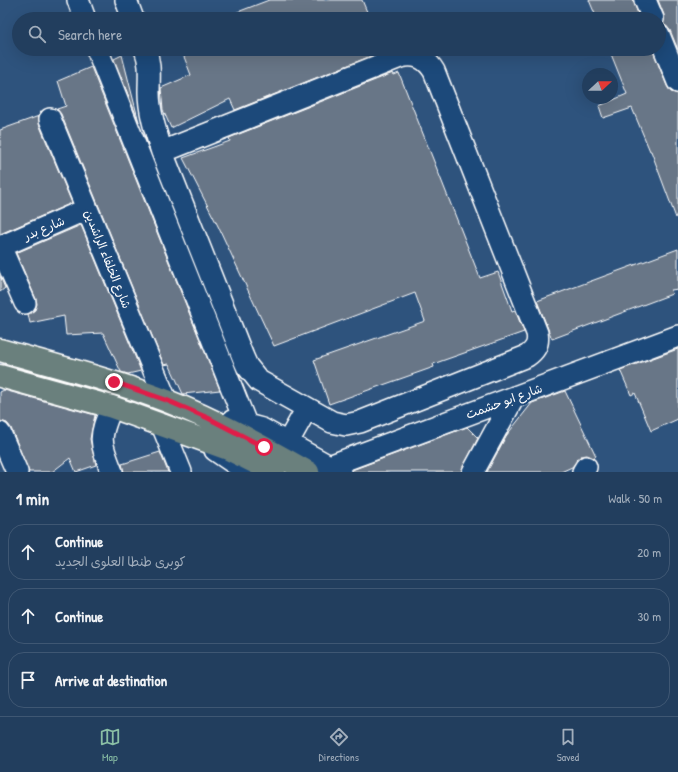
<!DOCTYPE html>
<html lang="en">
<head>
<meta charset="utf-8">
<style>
  :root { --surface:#223e5e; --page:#2a4564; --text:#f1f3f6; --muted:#a2aebc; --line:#3f5773; --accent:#8abfa5 }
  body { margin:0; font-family:"Patrick Hand","Playpen Sans Arabic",sans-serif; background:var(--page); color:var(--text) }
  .compass { position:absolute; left:582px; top:68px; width:36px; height:36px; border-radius:50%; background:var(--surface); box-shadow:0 4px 16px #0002; rotate:68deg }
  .stop { position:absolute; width:12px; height:12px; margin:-9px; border:3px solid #e11d48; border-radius:50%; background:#fff }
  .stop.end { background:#e11d48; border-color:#fff; box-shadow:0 1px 4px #0008 }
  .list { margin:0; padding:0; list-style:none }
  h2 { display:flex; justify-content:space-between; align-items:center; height:52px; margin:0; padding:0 16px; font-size:17px }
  h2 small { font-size:13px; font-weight:400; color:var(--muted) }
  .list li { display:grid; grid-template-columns:26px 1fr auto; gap:12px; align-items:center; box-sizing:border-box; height:56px; margin:0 8px 8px; padding:0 8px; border:1px solid var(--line); border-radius:16px }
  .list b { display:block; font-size:15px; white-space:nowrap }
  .list p { margin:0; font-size:13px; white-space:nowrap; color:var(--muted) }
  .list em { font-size:13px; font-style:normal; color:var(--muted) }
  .icon { flex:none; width:22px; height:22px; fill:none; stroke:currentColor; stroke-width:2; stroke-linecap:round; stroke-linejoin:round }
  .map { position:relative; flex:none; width:678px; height:472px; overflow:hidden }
  .search { position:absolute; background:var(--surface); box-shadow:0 4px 16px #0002; left:12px; right:12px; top:12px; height:44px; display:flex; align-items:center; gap:10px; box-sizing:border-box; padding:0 14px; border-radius:22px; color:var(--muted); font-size:15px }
  .sheet { height:244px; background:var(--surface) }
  nav { display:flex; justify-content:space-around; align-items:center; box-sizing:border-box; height:56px; border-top:1px solid var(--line); background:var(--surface); font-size:11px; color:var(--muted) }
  nav a { display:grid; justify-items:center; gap:2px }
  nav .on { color:var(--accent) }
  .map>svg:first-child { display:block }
</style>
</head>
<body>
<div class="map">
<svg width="678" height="472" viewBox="0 0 678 472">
  <rect width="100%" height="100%" fill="#2e537d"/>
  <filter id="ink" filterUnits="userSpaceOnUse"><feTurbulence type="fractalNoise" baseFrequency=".025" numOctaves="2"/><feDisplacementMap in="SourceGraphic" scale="8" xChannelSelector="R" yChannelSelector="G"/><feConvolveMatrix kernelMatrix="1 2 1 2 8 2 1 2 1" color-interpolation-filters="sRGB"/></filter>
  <g filter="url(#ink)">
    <!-- building -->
    <path fill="#687687" stroke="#fff" d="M269,0H362L370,19H223L222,18Z
      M589,0H633L640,19H597Z
      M658,0H678V50L670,30L663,24L664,15Z
      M181,49H383L384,51L235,110L230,99L171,128L163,110L161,88L191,75Z
      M609,49H652L667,86L671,92L678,94V217L676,218L651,151H650L632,108L603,118L599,106L627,94Z
      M122,55L139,122L114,59Z
      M91,67L220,390L183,394L169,364L164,365L61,114L57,109L66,106L58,81Z
      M393,73L394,75L399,73L480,278L498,272L512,311L515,310L524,332L433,364L434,367L329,404L314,360L425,321L415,293L274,346L218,226L183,158L230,141L229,138Z
      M39,116V124L72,203L0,234V130Z
      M81,225L141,371L128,374L121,372L103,333L66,335L64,316L30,323L28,314L35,310L37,304L36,299L16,253Z
      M678,249V289L671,290L672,294L552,339L537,301Z
      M0,276L5,288L0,292Z
      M678,349V419L651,431L635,393L631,395L620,370Z
      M4,390L95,415L90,439L96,465L76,472L70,458L52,472H29L11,428L7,423L0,421V392Z
      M565,391L596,456L593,458L587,455L581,456L572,467L561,472H487L506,436L532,403Z
      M467,427L478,438L461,472H352V470Z
      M160,452L168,472H124L122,464Z"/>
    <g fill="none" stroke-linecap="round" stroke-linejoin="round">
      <defs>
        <path id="minor" d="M78,0L85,19
          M126,0L133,19
          M645,0L653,19
          M659,35L678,82
          M97,49L246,424
          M145,49C151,64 149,77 149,92C149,112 156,133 162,152L243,357L247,366L259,381L332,422L346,425L360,422L527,356C536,350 539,343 537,333L434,71C426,58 415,53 400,57L162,152
          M50,119L166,400
          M0,246L25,303
          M0,247L87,209
          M112,407C98,438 100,442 112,472
          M232,421L262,429L340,472
          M162,425L181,472
          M0,433L17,472
          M288,442L307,408
          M215,450L247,472
          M329,466L678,336
          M473,472L514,397
          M583,472L586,467"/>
        <path id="major" d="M0,350C56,366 113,380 167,401C216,420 262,446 308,472
          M0,376L112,407L228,449L274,472"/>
      </defs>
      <!-- minor casing -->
      <use href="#minor" stroke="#fff" stroke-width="24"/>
      <!-- major casing -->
      <use href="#major" stroke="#fff" stroke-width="25"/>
      <!-- minor -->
      <use href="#minor" stroke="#1f4a7a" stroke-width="21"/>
      <!-- major -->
      <use href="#major" stroke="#6a807d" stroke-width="22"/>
    </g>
  </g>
  <g fill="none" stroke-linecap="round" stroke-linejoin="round" filter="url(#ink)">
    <!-- route -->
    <path stroke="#e11d48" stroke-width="5" d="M114,382L166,400L208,418L264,447"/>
  </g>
  <g text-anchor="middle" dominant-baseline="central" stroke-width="4" stroke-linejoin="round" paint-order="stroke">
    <!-- street labels -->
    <g font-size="12" fill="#fff" stroke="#1f4a7a">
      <text transform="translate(44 228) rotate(-23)">شارع بدر</text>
      <text transform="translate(108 259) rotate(68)">شارع الخلفاء الراشدين</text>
      <text transform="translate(504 401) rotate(-20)">شارع ابو حشمت</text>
    </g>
  </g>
</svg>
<svg class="compass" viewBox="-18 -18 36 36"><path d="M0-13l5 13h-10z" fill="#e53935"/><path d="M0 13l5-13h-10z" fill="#a2aebc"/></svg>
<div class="stop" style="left:264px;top:447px"></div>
<div class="stop end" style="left:114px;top:382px"></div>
<div class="search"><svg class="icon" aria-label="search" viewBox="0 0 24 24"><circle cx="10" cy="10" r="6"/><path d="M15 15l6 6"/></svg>Search here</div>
</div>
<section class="sheet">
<h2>1 min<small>Walk · 50 m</small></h2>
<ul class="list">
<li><svg class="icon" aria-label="ahead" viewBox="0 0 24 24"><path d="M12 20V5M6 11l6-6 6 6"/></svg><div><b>Continue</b><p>كوبرى طنطا العلوى الجديد</p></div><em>20 m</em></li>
<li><svg class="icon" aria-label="ahead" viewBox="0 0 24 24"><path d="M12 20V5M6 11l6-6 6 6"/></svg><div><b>Continue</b></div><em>30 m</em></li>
<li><svg class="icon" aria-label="arrive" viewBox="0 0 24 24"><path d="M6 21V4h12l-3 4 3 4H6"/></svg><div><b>Arrive at destination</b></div></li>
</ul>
</section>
<nav>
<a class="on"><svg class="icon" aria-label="map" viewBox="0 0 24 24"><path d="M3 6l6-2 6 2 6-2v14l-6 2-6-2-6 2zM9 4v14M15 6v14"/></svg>Map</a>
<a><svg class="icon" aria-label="directions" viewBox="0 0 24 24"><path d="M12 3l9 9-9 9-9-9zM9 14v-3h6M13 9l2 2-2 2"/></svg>Directions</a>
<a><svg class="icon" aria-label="saved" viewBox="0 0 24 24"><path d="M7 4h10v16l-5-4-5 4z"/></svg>Saved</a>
</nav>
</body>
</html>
